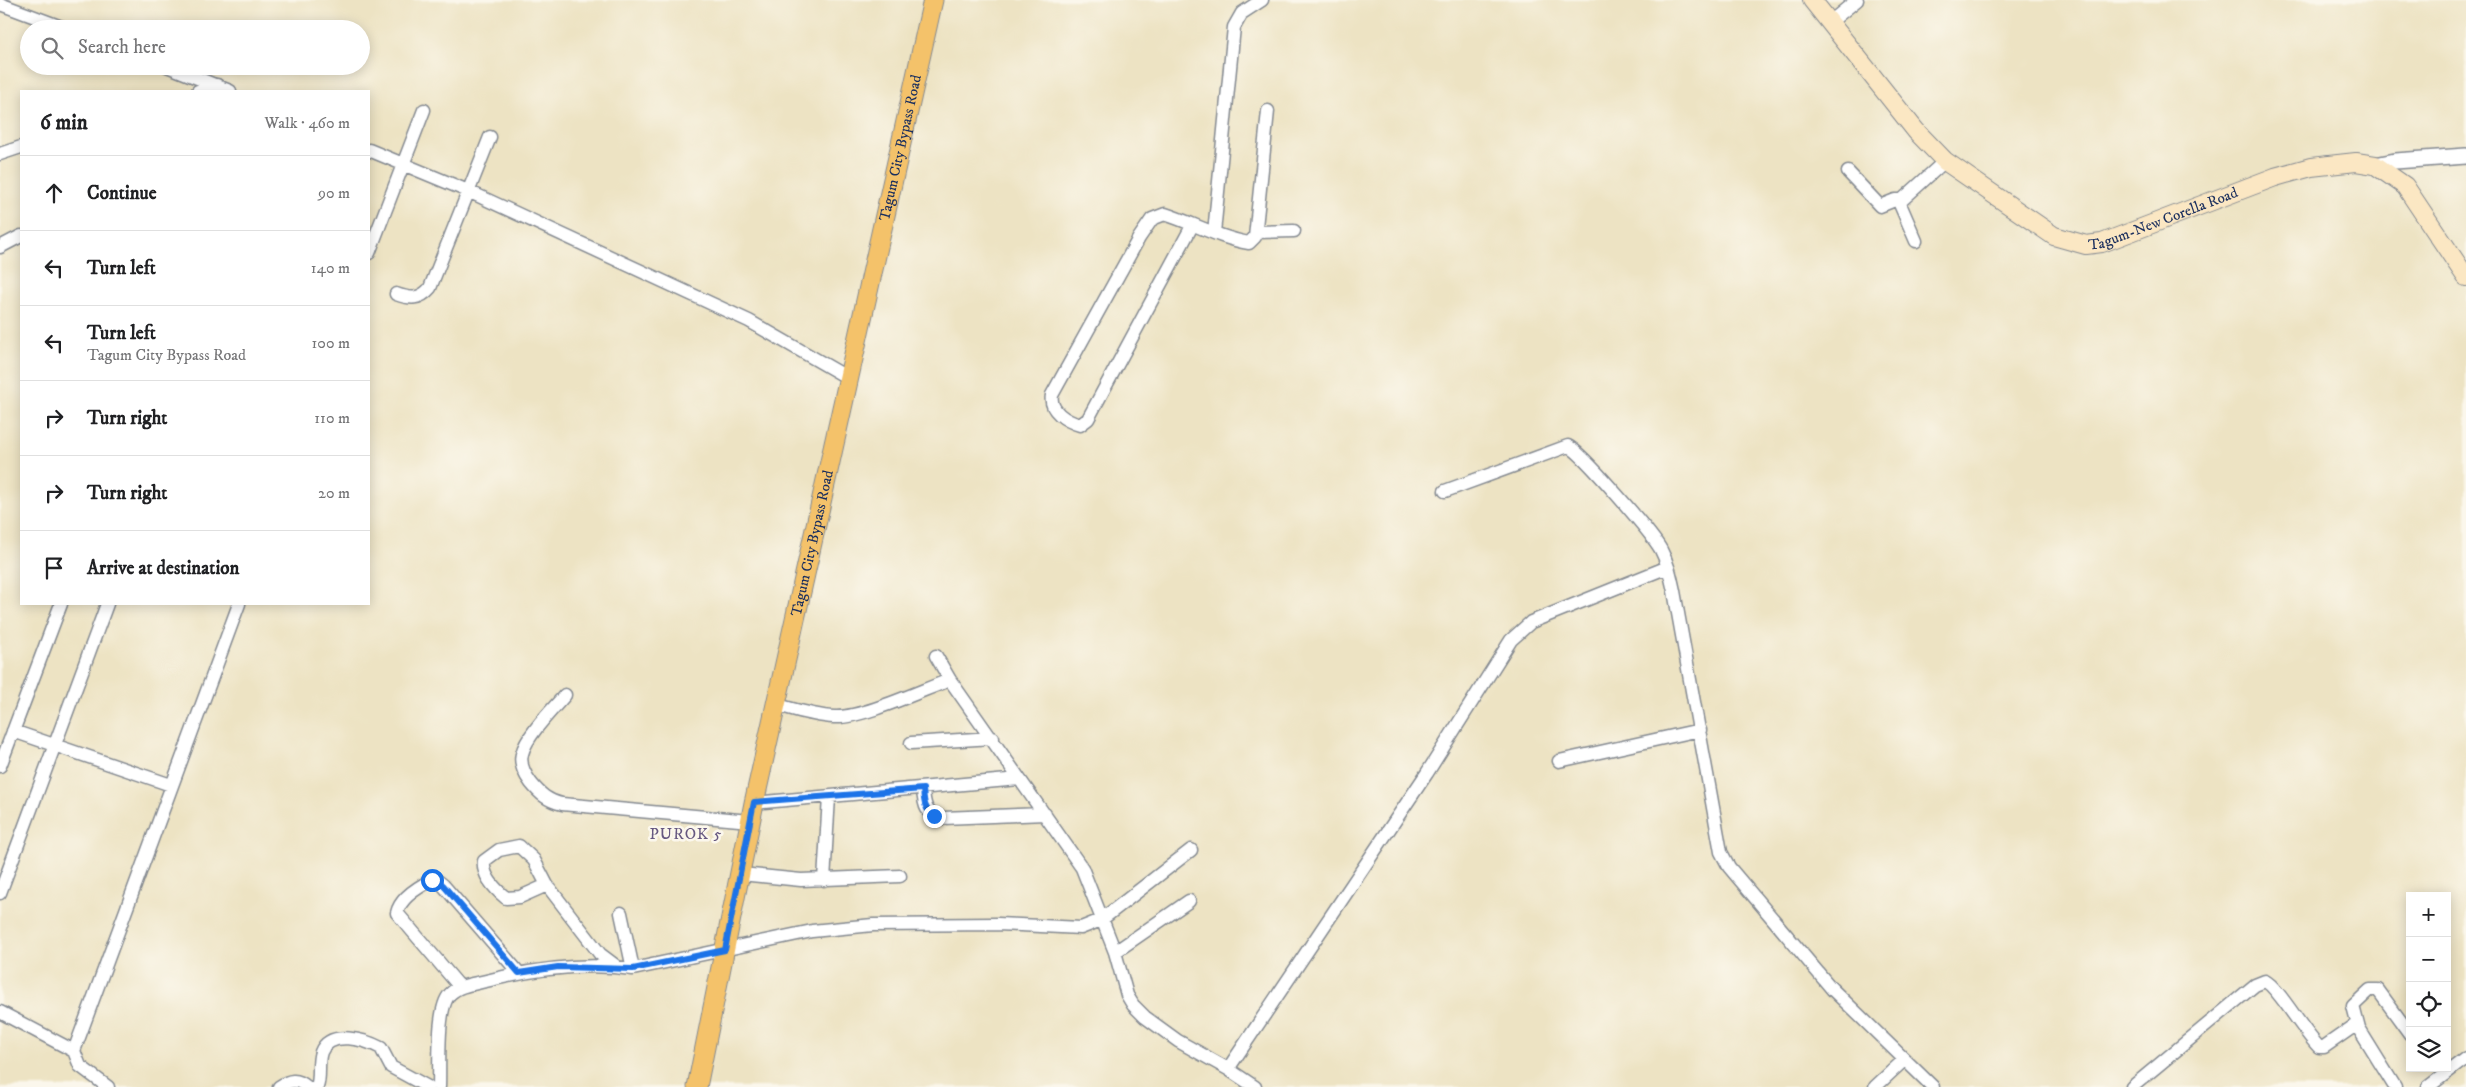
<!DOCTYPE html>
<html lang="en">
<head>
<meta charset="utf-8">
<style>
  :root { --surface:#fff; --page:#f2f2f2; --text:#202124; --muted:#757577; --line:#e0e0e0 }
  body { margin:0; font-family:"IM FELL DW Pica",serif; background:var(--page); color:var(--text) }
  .controls { position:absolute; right:15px; bottom:15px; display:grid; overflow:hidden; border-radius:0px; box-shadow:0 2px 12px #0003 }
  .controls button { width:45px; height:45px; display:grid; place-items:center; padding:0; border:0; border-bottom:1px solid var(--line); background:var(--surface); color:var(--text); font:25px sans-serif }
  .stop { position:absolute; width:15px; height:15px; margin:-11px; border:4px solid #1a73e8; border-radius:50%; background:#fff }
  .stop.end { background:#1a73e8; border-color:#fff; box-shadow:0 1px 5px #0008 }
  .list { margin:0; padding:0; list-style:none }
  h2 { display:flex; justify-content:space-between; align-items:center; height:65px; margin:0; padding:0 20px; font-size:21px }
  h2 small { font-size:16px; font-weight:400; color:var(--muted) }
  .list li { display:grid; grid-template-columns:32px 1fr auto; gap:15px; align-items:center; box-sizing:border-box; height:75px; padding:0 20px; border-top:1px solid var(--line) }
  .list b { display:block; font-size:19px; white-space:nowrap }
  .list p { margin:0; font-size:16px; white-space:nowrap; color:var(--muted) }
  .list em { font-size:16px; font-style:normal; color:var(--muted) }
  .icon { flex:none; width:28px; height:28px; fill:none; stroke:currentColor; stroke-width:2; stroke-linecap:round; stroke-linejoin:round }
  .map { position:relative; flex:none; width:2466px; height:1087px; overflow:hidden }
  .search { position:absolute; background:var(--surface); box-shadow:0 2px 12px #0003; left:20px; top:20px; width:350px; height:55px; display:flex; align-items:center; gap:12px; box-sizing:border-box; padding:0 18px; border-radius:28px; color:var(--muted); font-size:19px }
  .panel { position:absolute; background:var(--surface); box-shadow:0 2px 12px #0003; left:20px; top:90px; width:350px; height:515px; border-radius:0px }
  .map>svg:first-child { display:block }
</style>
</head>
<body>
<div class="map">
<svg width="2466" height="1087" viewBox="0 0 2466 1087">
  <rect width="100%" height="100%" fill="#fbf7ec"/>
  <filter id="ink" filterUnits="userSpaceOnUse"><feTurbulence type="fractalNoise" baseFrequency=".02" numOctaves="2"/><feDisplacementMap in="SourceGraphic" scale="10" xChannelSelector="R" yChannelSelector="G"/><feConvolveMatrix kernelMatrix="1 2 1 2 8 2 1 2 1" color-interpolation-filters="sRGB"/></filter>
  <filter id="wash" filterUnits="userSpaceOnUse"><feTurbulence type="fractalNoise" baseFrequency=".0096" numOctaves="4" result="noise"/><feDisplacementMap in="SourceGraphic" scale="20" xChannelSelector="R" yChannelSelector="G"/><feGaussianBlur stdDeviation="1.12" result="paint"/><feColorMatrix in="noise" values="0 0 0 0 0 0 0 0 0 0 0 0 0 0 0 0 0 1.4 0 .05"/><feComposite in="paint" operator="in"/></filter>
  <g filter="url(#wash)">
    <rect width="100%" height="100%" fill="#ede3c3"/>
  </g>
  <g filter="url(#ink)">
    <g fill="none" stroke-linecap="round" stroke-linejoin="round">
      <defs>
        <path id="minor" d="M0,4L67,29
          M1829,23L1857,0
          M167,66L230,91
          M198,91L217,85
          M369,150L468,191L749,321L850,379
          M0,154L21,147
          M1848,172L1880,206L1895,200H1902
          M1192,226L1088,419L1080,425C1066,421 1049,411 1052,395L1139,238L1152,219L1165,214C1193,223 1219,238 1249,243L1255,237L1268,111
          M1257,232L1294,231
          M1214,233L1234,27L1242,13L1262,0
          M1916,241L1900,204L1902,200L1945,161
          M0,247L21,236
          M369,253L424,110
          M396,294C410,299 420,300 430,288L490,137
          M1445,491L1568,446C1581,451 1653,535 1661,550C1668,563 1671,577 1674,591L1721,852L1729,867L1832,989L1933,1087
          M936,656L950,680L1082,868L1115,952L1127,995L1133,1005L1145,1017L1178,1041L1228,1069L1255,1087
          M565,695C552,710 526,736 522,754C519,765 525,775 531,783C540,794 548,801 562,804L750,821
          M778,705C796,710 815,716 834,717C861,719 922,690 950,680
          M13,731L171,785
          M911,743L993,738
          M1559,761L1700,730
          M0,766L61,604
          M923,789C924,806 926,815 943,818L1045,814
          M754,803L1019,779
          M741,874L801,880L900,876
          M824,880L829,797
          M547,885L534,860L519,846L499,850L484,861C482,876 495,889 506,898L520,897L547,885L600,954L616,966
          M0,893L107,604
          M621,913L633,969
          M1115,952L1189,901
          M460,987L397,913C400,898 420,886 432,880L438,881L443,885L519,973
          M0,1012L74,1051L239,604
          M74,1051L80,1066L108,1087
          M1228,1069L1427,773L1511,640L1531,622L1668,567
          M279,1087C289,1080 297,1078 307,1087
          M317,1087C321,1076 317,1063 321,1052C330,1029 366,1040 381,1048L391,1067L428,1087
          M439,1087C440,1066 436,1008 450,994C459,985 474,984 486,981C534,969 583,962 633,969L812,931L873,925L998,924L1081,928L1101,920L1191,850
          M1875,1087L1904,1060
          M2132,1087L2255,985L2265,981C2278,987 2304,1033 2319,1047H2324L2357,1024
          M2395,1087L2359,1029L2353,1006L2370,990H2378L2410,1034
          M2428,1087L2466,1058"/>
        <path id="tertiary" d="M2375,165L2395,161L2466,156"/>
        <g id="secondary">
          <path id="s1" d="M1812,0L1916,131L1945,161L2054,236L2086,245L2102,243L2275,177L2311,167L2356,162L2375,165L2405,186L2466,277"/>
        </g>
        <g id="primary">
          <path id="s2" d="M697,1087L754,803L933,0"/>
        </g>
      </defs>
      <!-- minor casing -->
      <use href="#minor" stroke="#848990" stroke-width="15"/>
      <!-- tertiary casing -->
      <use href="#tertiary" stroke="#848990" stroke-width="18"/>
      <!-- secondary casing -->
      <use href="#secondary" stroke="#848990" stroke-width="20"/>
      <!-- primary casing -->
      <use href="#primary" stroke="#848990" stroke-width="21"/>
      <!-- minor -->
      <use href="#minor" stroke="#fff" stroke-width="12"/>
      <!-- tertiary -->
      <use href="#tertiary" stroke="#fff" stroke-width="15"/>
      <!-- secondary -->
      <use href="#secondary" stroke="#fbe7c3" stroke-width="18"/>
      <!-- primary -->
      <use href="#primary" stroke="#f4c26a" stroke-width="19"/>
    </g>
  </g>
  <g fill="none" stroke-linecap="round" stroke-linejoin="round" filter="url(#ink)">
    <!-- route -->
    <path stroke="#1a73e8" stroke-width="6" d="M432,880H438L443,885L519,973L558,967L633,969L725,950L754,802L923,789C924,801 924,809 934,816"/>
  </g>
  <g text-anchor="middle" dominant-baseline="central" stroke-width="5" stroke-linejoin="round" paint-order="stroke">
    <!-- street labels -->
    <g font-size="15" fill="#1b2f5e" stroke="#fbf7ec">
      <text stroke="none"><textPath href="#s2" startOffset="961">Tagum City Bypass Road</textPath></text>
      <text stroke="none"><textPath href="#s1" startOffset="456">Tagum-New Corella Road</textPath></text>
      <text stroke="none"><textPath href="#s2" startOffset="556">Tagum City Bypass Road</textPath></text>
    </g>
    <!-- neighbourhood labels -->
    <g font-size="16" letter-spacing="1" fill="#665880" stroke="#fbf7ec">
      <text x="686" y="834">PUROK 5</text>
    </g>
  </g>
</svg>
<div class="controls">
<button>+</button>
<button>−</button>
<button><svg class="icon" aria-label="locate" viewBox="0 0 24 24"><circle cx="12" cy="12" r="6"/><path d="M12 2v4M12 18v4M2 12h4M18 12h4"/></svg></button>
<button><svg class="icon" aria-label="layers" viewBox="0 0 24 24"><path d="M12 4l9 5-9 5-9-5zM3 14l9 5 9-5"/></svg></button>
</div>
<div class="stop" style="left:432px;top:880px"></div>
<div class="stop end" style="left:934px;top:816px"></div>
<div class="search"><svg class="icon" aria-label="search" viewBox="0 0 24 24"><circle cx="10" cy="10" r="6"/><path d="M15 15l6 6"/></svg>Search here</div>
<section class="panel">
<h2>6 min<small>Walk · 460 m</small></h2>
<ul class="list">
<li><svg class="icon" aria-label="ahead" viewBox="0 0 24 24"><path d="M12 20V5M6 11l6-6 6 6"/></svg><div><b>Continue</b></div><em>90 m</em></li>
<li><svg class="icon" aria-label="left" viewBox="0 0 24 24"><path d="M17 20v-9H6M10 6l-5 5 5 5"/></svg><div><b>Turn left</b></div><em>140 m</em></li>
<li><svg class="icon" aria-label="left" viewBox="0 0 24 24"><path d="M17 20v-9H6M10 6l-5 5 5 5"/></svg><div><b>Turn left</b><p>Tagum City Bypass Road</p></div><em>100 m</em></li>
<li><svg class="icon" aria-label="right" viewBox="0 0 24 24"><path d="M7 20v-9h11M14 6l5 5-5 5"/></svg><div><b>Turn right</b></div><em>110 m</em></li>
<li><svg class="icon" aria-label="right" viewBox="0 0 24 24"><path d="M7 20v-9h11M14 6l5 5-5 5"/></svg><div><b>Turn right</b></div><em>20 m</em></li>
<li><svg class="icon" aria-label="arrive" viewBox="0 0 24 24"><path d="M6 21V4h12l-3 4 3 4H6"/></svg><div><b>Arrive at destination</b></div></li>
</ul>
</section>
</div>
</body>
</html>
